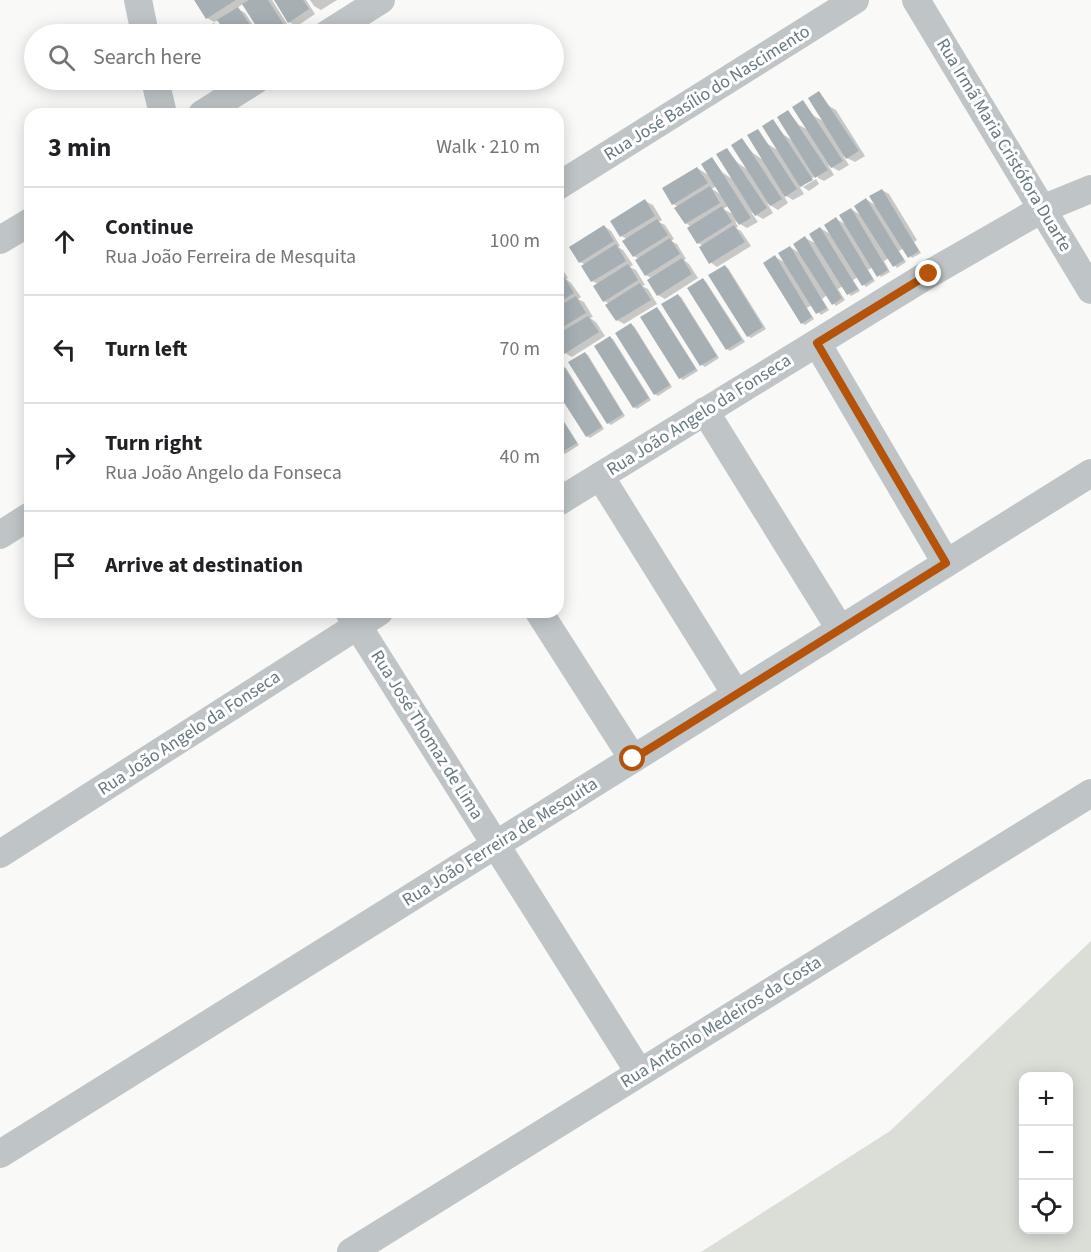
<!DOCTYPE html>
<html lang="en">
<head>
<meta charset="utf-8">
<style>
  :root { --surface:#fff; --page:#f2f2f2; --text:#202124; --muted:#757577; --line:#e0e0e0 }
  body { margin:0; font-family:"Source Sans 3",sans-serif; background:var(--page); color:var(--text) }
  .controls { position:absolute; right:18px; bottom:18px; display:grid; overflow:hidden; border-radius:12px; box-shadow:0 3px 15px #0003 }
  .controls button { width:54px; height:54px; display:grid; place-items:center; padding:0; border:0; border-bottom:2px solid var(--line); background:var(--surface); color:var(--text); font:30px sans-serif }
  .stop { position:absolute; width:18px; height:18px; margin:-14px; border:4px solid #b45309; border-radius:50%; background:#fff }
  .stop.end { background:#b45309; border-color:#fff; box-shadow:0 2px 6px #0008 }
  .list { margin:0; padding:0; list-style:none }
  h2 { display:flex; justify-content:space-between; align-items:center; height:78px; margin:0; padding:0 24px; font-size:26px }
  h2 small { font-size:20px; font-weight:400; color:var(--muted) }
  .list li { display:grid; grid-template-columns:39px 1fr auto; gap:18px; align-items:center; box-sizing:border-box; height:108px; padding:0 24px; border-top:2px solid var(--line) }
  .list b { display:block; font-size:22px; white-space:nowrap }
  .list p { margin:0; font-size:20px; white-space:nowrap; color:var(--muted) }
  .list em { font-size:20px; font-style:normal; color:var(--muted) }
  .icon { flex:none; width:33px; height:33px; fill:none; stroke:currentColor; stroke-width:2; stroke-linecap:round; stroke-linejoin:round }
  .map { position:relative; flex:none; width:1091px; height:1252px; overflow:hidden }
  .search { position:absolute; background:var(--surface); box-shadow:0 3px 15px #0003; left:24px; top:24px; width:540px; height:66px; display:flex; align-items:center; gap:15px; box-sizing:border-box; padding:0 21px; border-radius:33px; color:var(--muted); font-size:22px }
  .panel { position:absolute; background:var(--surface); box-shadow:0 3px 15px #0003; left:24px; top:108px; width:540px; height:510px; border-radius:18px }
  .map>svg:first-child { display:block }
</style>
</head>
<body>
<div class="map">
<svg width="1091" height="1252" viewBox="0 0 1091 1252">
  <rect width="100%" height="100%" fill="#f9f9f8"/>
  <!-- green -->
  <path fill="#daded7" fill-rule="evenodd" d="M1091,941V1252H701L890,1131ZM1024,1076H1068V1230H1024Z"/>
  <!-- shadow -->
  <path fill="#0003" fill-rule="evenodd" d="M195,0H272L291,30L283,34H263L243,4L237,8L245,13L259,34H229L219,20L214,22L207,18Z
    M276,0H306L315,14L297,26L289,22Z
    M310,0H337L321,10L314,6Z
    M214,24L221,29L225,34H197Z
    M819,93L829,106L836,110L865,156L855,162L843,156L849,165L839,171L828,165L834,175L824,181L818,178V174L815,176L813,175L814,177L803,184V187L798,184L804,194L793,200L783,194L788,203L778,210L767,203L773,213L763,219L751,212L758,222L747,228L735,221L738,227L736,228L741,231L751,246L717,267L710,262L704,246L698,243L691,227L686,223L679,207L673,204L697,168L710,176L712,159L723,173L734,180L727,150L738,163L748,170L742,140L753,153L763,160L758,130L768,144L779,151L773,121L784,135L795,142L788,111L799,125L810,131L803,102L814,116L825,122ZM716,186L722,195L712,189ZM728,206L735,215L723,209Z
    M816,179L819,184L809,191L803,187Z
    M882,190L889,194L917,240L914,242L921,253L912,258L904,248L899,251L906,262L897,268L889,258L884,261L890,272L881,277L873,267L868,270L875,281L866,287L858,277L853,280L860,291L851,296L843,286L838,289L845,300L836,306L827,295L822,299L829,310L821,315L812,305L807,308L814,319L805,325L802,323L775,257L786,263L790,247L801,254L805,238L817,244L820,228L832,235L836,219L847,225L851,209L862,216L867,200L877,206Z
    M645,201L653,205L662,220L659,222L665,225L674,239L671,241L677,244L686,259L684,260L689,264L698,278L665,299L658,295L651,278L646,275L639,259L634,256L627,239L621,236Z
    M604,226L611,231L620,246L618,247L623,250L633,265L630,267L636,270L645,285L642,286L648,289L657,304L624,324L617,320L610,304L604,301L598,284L592,281L583,267L586,265L580,262Z
    M558,263L568,278L566,279L571,283L581,297L578,299L584,302L593,317L590,318L596,322L605,336L572,357L565,353L558,342Z
    M725,267L728,268L766,329L751,338L748,336Z
    M703,280L706,282L745,342L730,351L727,349Z
    M678,296L681,297L719,358L705,367L702,365L663,304Z
    M657,309L660,311L698,371L683,380L680,378Z
    M631,325L634,326L672,387L658,396L655,394Z
    M610,338L613,339L651,400L637,409L634,407Z
    M558,353L564,362L558,366Z
    M585,353L588,355L625,416L611,425L608,423Z
    M563,367L566,368L604,429L590,438L587,436L558,390V370Z
    M558,412L579,445L565,454L558,447Z"/>
  <!-- building -->
  <path fill="#a6b0b4" d="M194,0H236L206,19Z
    M249,0H268L284,25L270,34H261L242,4Z
    M274,0H303L309,9L288,23Z
    M238,7L256,34H227L217,20Z
    M214,23L221,34H195Z
    M819,91L859,151L846,159L808,98Z
    M803,100L843,161L831,168L792,107Z
    M788,110L828,170L815,178L777,117Z
    M773,119L813,180L800,187L762,126Z
    M758,129L797,189L785,197L747,135Z
    M742,138L782,199L770,206L731,145Z
    M727,148L767,208L755,216L716,154Z
    M712,157L751,218L739,225L701,164Z
    M697,167L708,183L672,205L662,188Z
    M710,186L720,203L685,224L674,208Z
    M882,189L919,251L908,258L869,196Z
    M866,198L904,260L893,267L854,206Z
    M645,199L655,216L620,237L610,221Z
    M722,206L732,222L697,244L687,228Z
    M851,208L888,270L877,277L839,215Z
    M836,217L873,279L862,286L824,225Z
    M657,219L668,235L633,257L622,241Z
    M604,225L614,241L579,263L569,247Z
    M734,225L745,242L709,264L699,247Z
    M820,227L858,289L847,295L809,234Z
    M805,236L842,298L832,305L793,244Z
    M670,238L680,254L645,276L635,260Z
    M616,244L626,261L591,282L581,266Z
    M790,246L827,308L816,314L778,253Z
    M775,255L812,317L801,324L763,263Z
    M682,258L692,274L657,296L647,280Z
    M628,264L638,280L603,302L593,286Z
    M725,265L763,327L747,337L708,275Z
    M564,277L574,293L558,303V280Z
    M703,278L742,340L726,350L687,288Z
    M640,283L651,300L616,321L605,305Z
    M678,294L717,356L700,366L661,304Z
    M576,296L586,313L558,330V307Z
    M657,307L696,369L679,379L640,317Z
    M588,316L599,332L564,354L558,345V334Z
    M631,323L670,385L654,395L615,333Z
    M610,336L649,398L633,408L594,346Z
    M585,352L623,414L607,424L568,362Z
    M563,365L602,427L586,437L558,393V368Z
    M558,413L577,443L560,453L558,449Z"/>
  <g fill="none" stroke-linecap="round" stroke-linejoin="round">
    <!-- minor -->
    <path stroke="#bfc5c7" stroke-width="28" d="M138,0L145,34
      M916,0L1091,290
      M327,34L381,0
      M155,80L163,114
      M202,114L256,80
      M558,186L855,0
      M0,240L30,222
      M817,343L946,563
      M705,411L840,629
      M600,476L736,694
      M558,502L929,274L1042,209L1091,189
      M0,535L30,516
      M349,612L639,1072
      M539,612L633,759
      M0,854L379,612
      M0,1154L1091,473
      M351,1252L1091,793"/>
  </g>
  <g fill="none" stroke-linecap="round" stroke-linejoin="round">
    <!-- route -->
    <path stroke="#b45309" stroke-width="8" d="M633,759L946,563L817,343L929,274"/>
  </g>
  <g text-anchor="middle" dominant-baseline="central" stroke-width="6" stroke-linejoin="round" paint-order="stroke">
    <!-- street labels -->
    <g font-size="18" fill="#667980" stroke="#fff">
      <text transform="translate(707 93) rotate(-32)">Rua José Basílio do Nascimento</text>
      <text transform="translate(1004 145) rotate(59)">Rua Irmã Maria Cristófora Duarte</text>
      <text transform="translate(699 415) rotate(-32)">Rua João Angelo da Fonseca</text>
      <text transform="translate(189 733) rotate(-33)">Rua João Angelo da Fonseca</text>
      <text transform="translate(427 735) rotate(58)">Rua José Thomaz de Lima</text>
      <text transform="translate(500 842) rotate(-32)">Rua João Ferreira de Mesquita</text>
      <text transform="translate(721 1022) rotate(-32)">Rua Antônio Medeiros da Costa</text>
    </g>
  </g>
</svg>
<div class="controls">
<button>+</button>
<button>−</button>
<button><svg class="icon" aria-label="locate" viewBox="0 0 24 24"><circle cx="12" cy="12" r="6"/><path d="M12 2v4M12 18v4M2 12h4M18 12h4"/></svg></button>
</div>
<div class="stop" style="left:633px;top:759px"></div>
<div class="stop end" style="left:929px;top:274px"></div>
<div class="search"><svg class="icon" aria-label="search" viewBox="0 0 24 24"><circle cx="10" cy="10" r="6"/><path d="M15 15l6 6"/></svg>Search here</div>
<section class="panel">
<h2>3 min<small>Walk · 210 m</small></h2>
<ul class="list">
<li><svg class="icon" aria-label="ahead" viewBox="0 0 24 24"><path d="M12 20V5M6 11l6-6 6 6"/></svg><div><b>Continue</b><p>Rua João Ferreira de Mesquita</p></div><em>100 m</em></li>
<li><svg class="icon" aria-label="left" viewBox="0 0 24 24"><path d="M17 20v-9H6M10 6l-5 5 5 5"/></svg><div><b>Turn left</b></div><em>70 m</em></li>
<li><svg class="icon" aria-label="right" viewBox="0 0 24 24"><path d="M7 20v-9h11M14 6l5 5-5 5"/></svg><div><b>Turn right</b><p>Rua João Angelo da Fonseca</p></div><em>40 m</em></li>
<li><svg class="icon" aria-label="arrive" viewBox="0 0 24 24"><path d="M6 21V4h12l-3 4 3 4H6"/></svg><div><b>Arrive at destination</b></div></li>
</ul>
</section>
</div>
</body>
</html>
